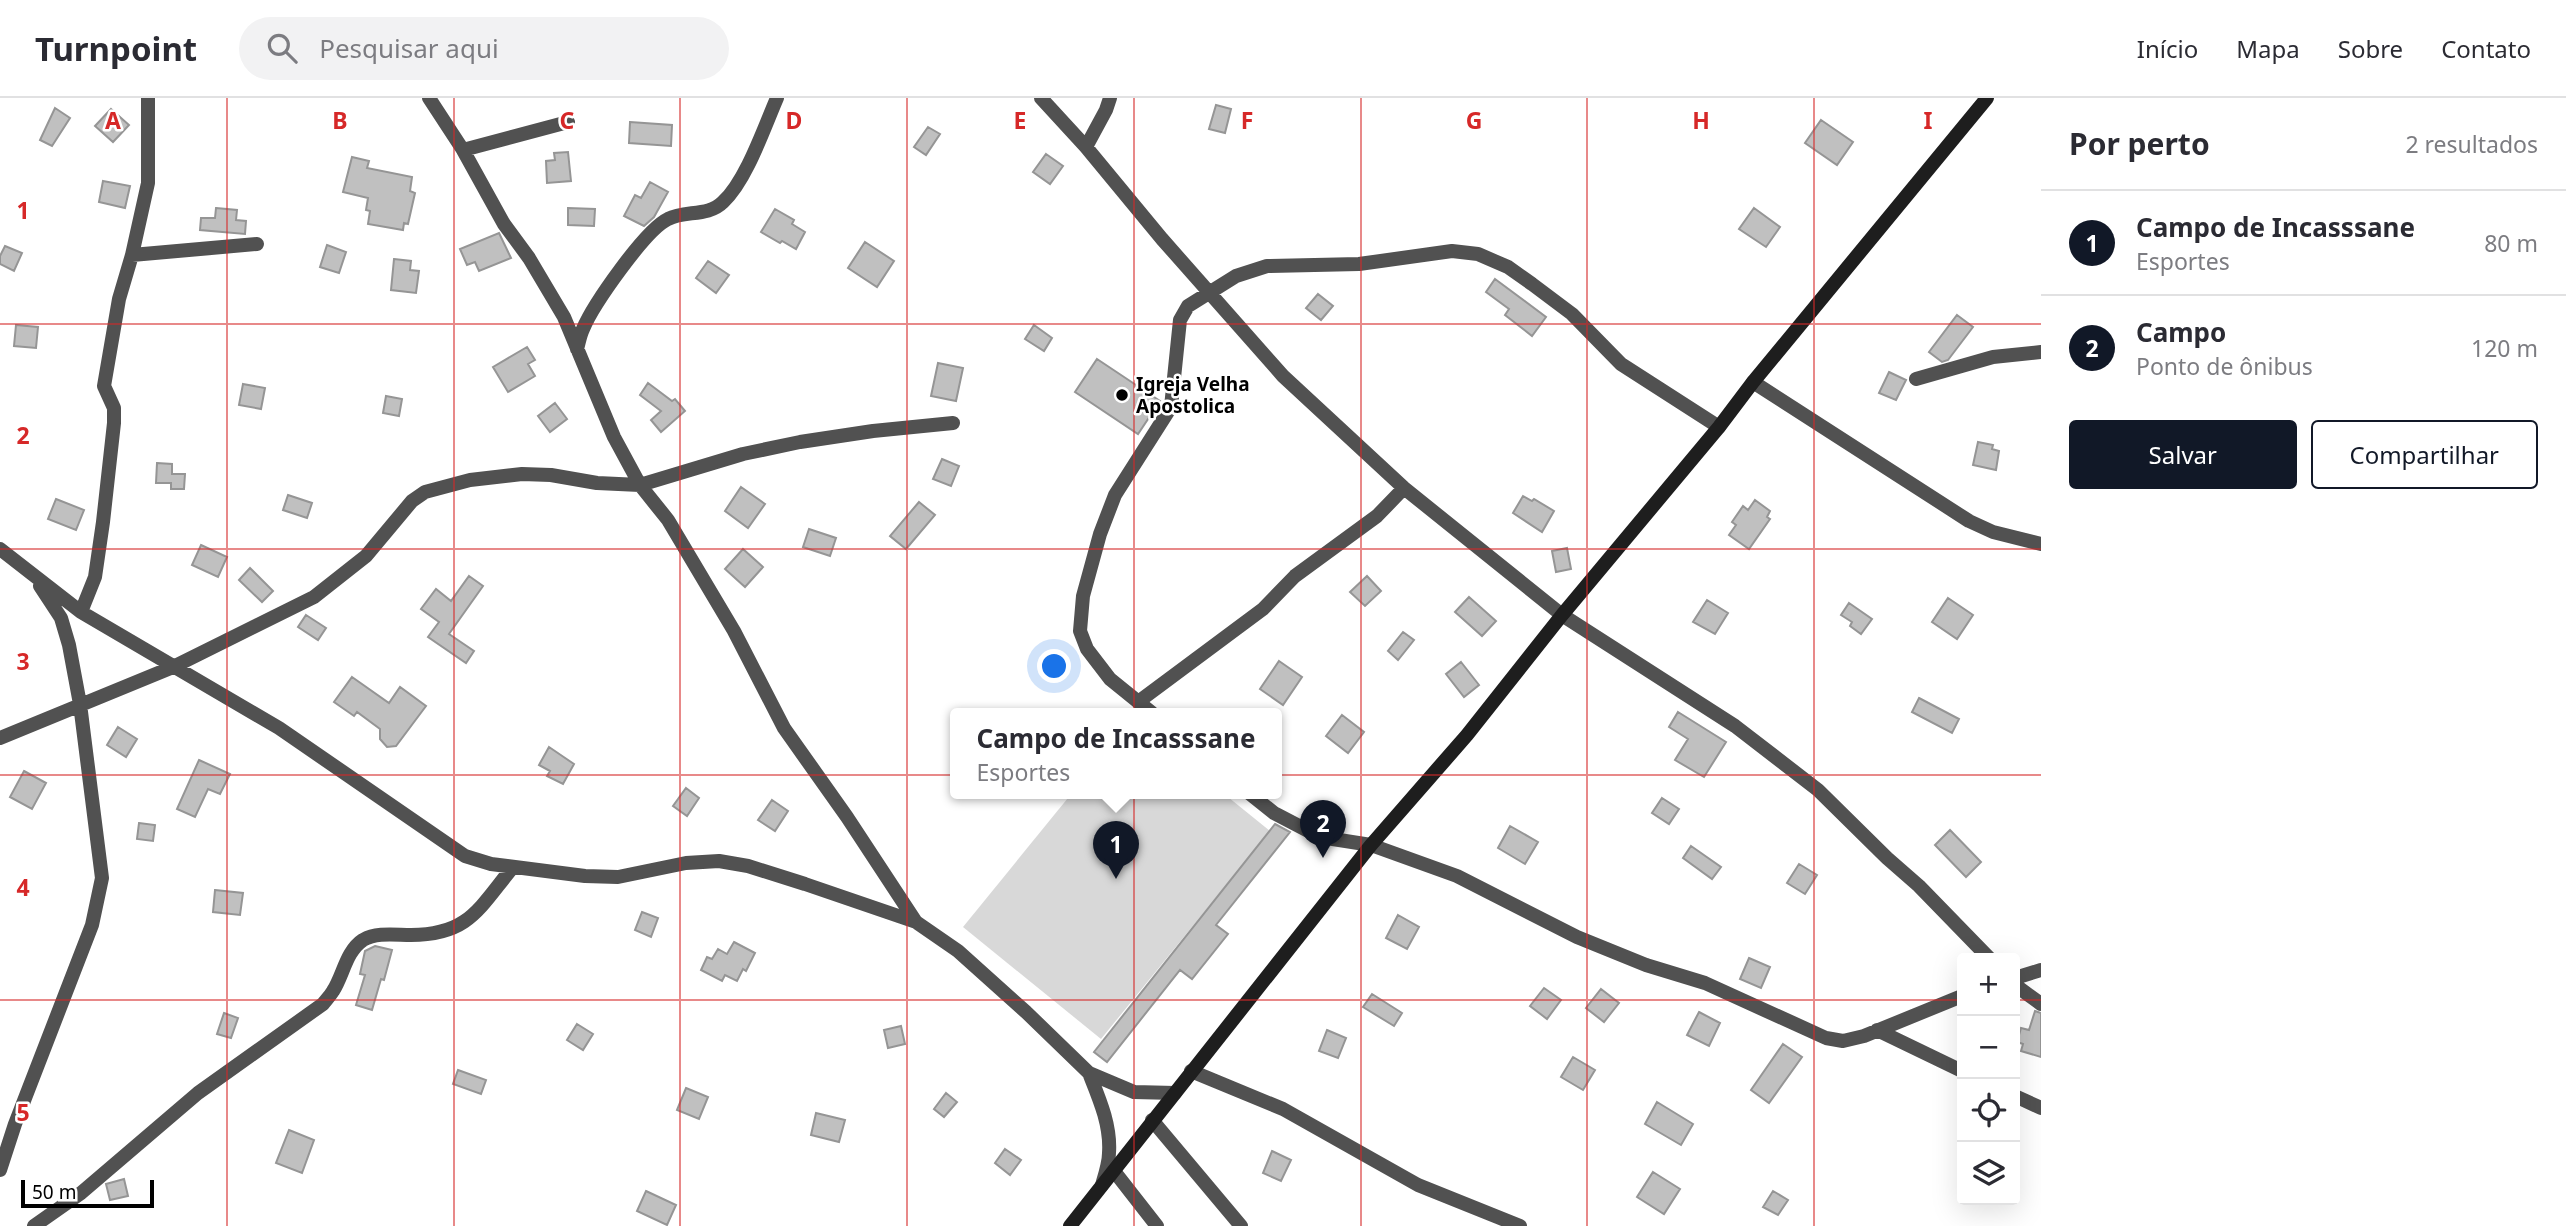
<!DOCTYPE html>
<html lang="pt">
<head>
<meta charset="utf-8">
<style>
  :root { --surface:#fff; --page:#f2f2f3; --text:#2b2b33; --muted:#7c7c81; --line:#e1e1e2; --accent:#111827 }
  body { margin:0; font-family:"Noto Sans",sans-serif; background:var(--page); color:var(--text) }
  .controls { position:absolute; right:21px; bottom:21px; display:grid; overflow:hidden; border-radius:7px; box-shadow:0 7px 28px #0002 }
  .controls button { width:63px; height:63px; display:grid; place-items:center; padding:0; border:0; border-bottom:2px solid var(--line); background:var(--surface); color:var(--text); font:35px sans-serif }
  .scale { position:absolute; left:21px; bottom:18px; width:133px; box-sizing:border-box; padding-left:7px; border:4px solid #000; border-top:0; font-size:19px; line-height:24px; white-space:nowrap; color:#000; -webkit-text-stroke:5px #fff; paint-order:stroke }
  .you { position:absolute; left:1055px; top:569px; width:24px; height:24px; margin:-18px; border:5px solid #fff; border-radius:50%; background:#1a73e8; box-shadow:0 0 0 10px #1a73e833 }
  .badge { display:grid; place-items:center; width:46px; height:46px; border-radius:50%; background:var(--accent); color:#fff; font-size:23px; font-weight:700 }
  .pin { position:absolute; translate:-50% -58px; filter:drop-shadow(0 2px 4px #0008) }
  .pin::after { content:''; position:absolute; top:37px; width:24px; height:21px; background:inherit; clip-path:polygon(0 0,100% 0,50% 100%) }
  .popup { position:absolute; left:950px; top:610px; width:332px; height:91px; box-sizing:border-box; display:grid; place-content:center; border-radius:7px; background:var(--surface); filter:drop-shadow(0 2px 5px #0005); font-size:23px; white-space:nowrap; color:var(--muted) }
  .popup b { font-size:26px; color:var(--text) }
  .popup::after { content:''; position:absolute; left:50%; top:100%; margin-left:-14px; border:14px solid transparent; border-top-color:var(--surface) }
  .list { margin:0; padding:0; list-style:none }
  h2 { display:flex; justify-content:space-between; align-items:center; height:91px; margin:0; padding:0 28px; font-size:30px }
  h2 small { font-size:23px; font-weight:400; color:var(--muted) }
  .list li { display:grid; grid-template-columns:46px 1fr auto; gap:21px; align-items:center; box-sizing:border-box; height:105px; padding:0 28px; border-top:2px solid var(--line) }
  .list b { display:block; font-size:26px; white-space:nowrap }
  .list p { margin:0; font-size:23px; white-space:nowrap; color:var(--muted) }
  .list em { font-size:23px; font-style:normal; color:var(--muted) }
  .actions { display:flex; gap:14px; padding:21px 28px }
  .actions a { flex:1; padding:16px 0; border:2px solid var(--accent); border-radius:7px; text-align:center; font-size:24px; color:var(--accent) }
  .actions .main { background:var(--accent); color:#fff }
  .icon { flex:none; width:38px; height:38px; fill:none; stroke:currentColor; stroke-width:2; stroke-linecap:round; stroke-linejoin:round }
  .map { position:relative; flex:none; width:2041px; height:1128px; overflow:hidden }
  header { display:flex; align-items:center; gap:42px; box-sizing:border-box; height:98px; padding:0 35px; background:var(--surface); border-bottom:2px solid var(--line) }
  header strong { font-size:33px }
  nav { display:flex; gap:38px; margin-inline-start:auto; font-size:24px }
  .search { width:490px; height:63px; background:var(--page); display:flex; align-items:center; gap:18px; box-sizing:border-box; padding:0 24px; border-radius:38px; color:var(--muted); font-size:26px }
  main { display:flex }
  aside { flex:1; background:var(--surface) }
  .map>svg:first-child { display:block }
</style>
</head>
<body>
<header>
<strong>Turnpoint</strong>
<div class="search"><svg class="icon" aria-label="search" viewBox="0 0 24 24"><circle cx="10" cy="10" r="6"/><path d="M15 15l6 6"/></svg>Pesquisar aqui</div>
<nav><a>Início</a><a>Mapa</a><a>Sobre</a><a>Contato</a></nav>
</header>
<main>
<div class="map">
<svg width="2041" height="1128" viewBox="0 0 2041 1128">
  <rect width="100%" height="100%" fill="#fff"/>
  <!-- green -->
  <path fill="#d8d8d8" d="M1072,695H1223L1270,733L1101,941L963,829Z"/>
  <!-- building -->
  <path fill="#c0c0c0" stroke="#959595" stroke-width="2" d="M1216,7L1231,11L1225,35L1209,31Z
    M55,10L70,20L52,48L40,42Z
    M111,11L129,27L113,44L95,28Z
    M1821,22L1853,44L1837,67L1805,45Z
    M630,24L672,27L671,48L629,45Z
    M928,29L940,36L926,57L914,49Z
    M568,54L571,83L547,85L546,63L555,62L554,55Z
    M1046,56L1063,68L1050,86L1033,74Z
    M352,59L369,63L367,70L412,79L410,93L415,95L408,126L404,125L403,132L368,126L370,113L366,112L368,100L343,94Z
    M103,83L130,88L125,110L99,104Z
    M650,84L668,94L654,119L644,128L624,118L635,97L641,100Z
    M216,110L237,112L236,122L246,123L245,136L200,132L201,120H215Z
    M568,110L595,111L594,128L568,127Z
    M1754,110L1780,129L1766,149L1739,131Z
    M775,111L794,122L792,126L805,134L796,151L782,143L780,145L761,134Z
    M499,135L511,160L479,173L475,164L467,167L460,151Z
    M865,144L894,163L877,189L848,170Z
    M327,147L346,154L339,175L320,169Z
    M5,148L22,155L14,173L0,166V158Z
    M394,161L411,163L410,172L419,173L416,195L391,192Z
    M708,163L729,177L716,195L696,180Z
    M1495,181L1546,219L1532,238L1505,217L1509,211L1486,194Z
    M1318,196L1333,208L1321,222L1306,210Z
    M1957,217L1973,229L1948,262L1942,264L1929,254Z
    M16,227L38,229L36,250L14,248Z
    M1034,227L1052,240L1044,253L1025,241Z
    M527,249L535,262L528,266L535,278L508,294L493,269Z
    M1097,261L1160,303L1138,336L1075,294Z
    M938,265L963,270L956,303L931,298Z
    M1889,274L1906,282L1896,302L1879,295Z
    M648,285L672,303L675,301L685,313L661,334L651,322L661,313L640,297Z
    M243,286L265,290L261,311L239,307Z
    M386,298L402,301L399,318L383,315Z
    M555,305L567,321L550,334L538,318Z
    M1978,344L1993,347L1992,351L1999,353L1996,372L1973,367Z
    M942,361L959,368L951,388L933,381Z
    M157,365L172,366V376H185L184,391H171V385H156Z
    M741,389L765,406L748,430L725,413Z
    M288,397L312,405L307,420L283,412Z
    M1523,398L1532,403L1534,401L1554,413L1542,434L1513,415Z
    M56,401L84,412L76,432L48,421Z
    M1755,402L1770,413L1767,419L1770,421L1749,451L1729,437L1736,427L1732,424L1743,408L1748,412Z
    M919,404L935,417L906,451L890,438Z
    M809,431L836,440L830,458L803,449Z
    M201,447L227,459L218,479L192,467Z
    M1567,450L1571,471L1556,474L1552,453Z
    M743,451L763,469L745,489L725,471Z
    M250,470L273,493L262,504L239,482Z
    M469,478L483,488L449,536L474,553L466,565L428,539L439,524L421,511L436,491L451,503Z
    M1367,478L1381,493L1365,508L1350,494Z
    M1469,499L1496,523L1482,538L1455,514Z
    M1948,500L1973,517L1957,541L1932,524Z
    M1707,502L1728,515L1715,536L1693,524Z
    M1849,505L1872,521L1861,536L1850,528L1852,524L1841,517Z
    M306,517L326,530L318,542L298,529Z
    M1403,534L1414,542L1398,562L1388,553Z
    M1279,563L1302,579L1283,607L1260,591Z
    M1461,564L1479,587L1464,599L1446,576Z
    M352,579L389,605L400,589L426,608L396,648L387,649L380,641V631L357,614L354,618L334,604Z
    M1919,600L1959,621L1952,635L1912,614Z
    M1678,614L1726,644L1704,679L1675,662L1688,641L1669,629Z
    M1342,617L1364,634L1348,655L1326,638Z
    M118,629L137,641L126,659L107,647Z
    M549,649L574,666L563,686L547,678L550,673L539,667Z
    M199,662L230,676L220,696L208,691L195,719L177,711Z
    M24,673L46,685L32,711L10,699Z
    M686,690L699,700L687,718L673,708Z
    M1662,700L1679,711L1669,726L1652,715Z
    M772,702L788,713L775,733L758,722Z
    M139,725L155,727L153,743L137,741Z
    M1275,726L1290,734L1216,827L1228,836L1192,881L1180,872L1107,964L1094,954Z
    M1510,728L1538,744L1525,766L1498,750Z
    M1950,732L1981,764L1966,779L1935,747Z
    M1691,748L1721,769L1712,781L1683,760Z
    M1799,766L1817,777L1805,796L1787,785Z
    M215,792L243,795L240,817L213,814Z
    M642,814L658,820L651,839L635,832Z
    M1398,817L1419,829L1407,851L1386,840Z
    M734,844L755,855L746,873L743,871L737,883L725,877L722,883L701,872L707,859L712,861L718,851L727,856Z
    M375,848L392,852L384,882L381,881L372,912L356,907L365,877L360,876L365,853Z
    M1749,860L1770,869L1761,890L1740,881Z
    M1544,890L1561,902L1547,921L1530,908Z
    M1601,891L1619,905L1604,924L1586,910Z
    M1372,896L1402,915L1394,928L1363,909Z
    M2035,913L2041,915V959L2021,953L2023,946L2017,944L2021,930L2029,932Z
    M1699,914L1720,925L1709,948L1687,937Z
    M224,915L238,920L231,940L217,936Z
    M577,926L593,936L583,952L567,942Z
    M901,928L905,946L888,950L884,932Z
    M1327,932L1346,940L1338,960L1319,953Z
    M1783,946L1802,959L1769,1005L1751,992Z
    M1573,959L1595,972L1583,992L1561,979Z
    M458,972L486,982L481,996L453,986Z
    M686,990L708,999L699,1021L677,1012Z
    M946,995L957,1004L944,1019L934,1011Z
    M1657,1004L1693,1026L1681,1047L1645,1026Z
    M816,1015L845,1022L839,1044L811,1037Z
    M289,1032L314,1042L302,1075L276,1065Z
    M1005,1051L1021,1062L1010,1077L995,1065Z
    M1272,1053L1291,1062L1281,1083L1263,1075Z
    M1653,1074L1680,1091L1664,1116L1637,1099Z
    M124,1081L128,1098L110,1102L106,1086Z
    M646,1093L676,1107L667,1127L637,1113Z
    M1773,1093L1788,1102L1778,1117L1763,1109Z"/>
  <g fill="none" stroke-linecap="round" stroke-linejoin="round">
    <!-- street -->
    <path stroke="#515151" stroke-width="14" d="M429,0L463,52L504,126L529,160L564,219L614,339L640,387L668,422L734,533L784,630L847,719L916,824
      M1041,0L1086,49L1162,141L1283,278L1404,390L1562,517L1735,628L1818,692L1887,760L1919,788L1989,860
      M1086,49L1106,12L1110,0
      M463,52L568,24
      M132,157L257,146
      M577,251C579,244 580,237 583,231C593,207 645,132 668,121C685,112 708,119 723,104C746,83 764,30 777,0
      M1916,281L1993,259L2041,254
      M1753,284L1969,423L1993,434L2041,446
      M0,451L81,514L279,630L465,758L491,766L585,778L618,779L686,765L719,763L748,768L805,786L916,824L958,853L1026,914L1089,975L1134,994L1175,995
      M81,514L95,479L103,424L114,325V310L104,288L119,201L132,157L148,85V0
      M1138,604L1263,511L1295,478L1377,418L1404,390
      M1152,615L1110,581L1087,551L1080,533L1083,498L1100,436L1115,397L1171,309L1180,222L1188,208L1236,178L1267,168L1359,166L1452,153L1478,156L1508,169L1532,186L1572,216L1621,266L1719,329
      M0,640L173,569L314,499L366,458L412,403L425,394L470,382L522,376L551,377L597,385L640,387L743,356L800,344L873,333L953,325
      M1249,695L1274,715L1320,739L1371,747L1457,778L1577,839L1646,867L1705,885L1826,940L1843,943L1864,938L1962,898
      M2015,880L2041,872
      M2015,887L2041,906
      M1877,932L1962,973
      M1191,973L1283,1011L1418,1087L1520,1128
      M1089,975C1099,1000 1111,1027 1109,1055C1109,1065 1105,1077 1102,1087
      M2015,998L2041,1010
      M1152,1022L1241,1128
      M0,1072L15,1026L92,827L102,780L80,606L69,547L61,520L40,488
      M1114,1073L1157,1128
      M34,1128L81,1095L198,995L323,906C326,902 330,898 333,893C343,878 346,853 363,842C377,834 395,837 411,837C469,837 479,810 513,769"/>
    <!-- secondary -->
    <path stroke="#1e1e1e" stroke-width="14" d="M1070,1128L1371,747L1467,637L1562,517L1719,329L1753,284L1987,0"/>
  </g>
  <!-- grid -->
  <path fill="none" stroke="#d62828" stroke-width="2" stroke-opacity="0.55" d="M227,0V1128M454,0V1128M680,0V1128M907,0V1128M1134,0V1128M1361,0V1128M1587,0V1128M1814,0V1128M0,226H2041M0,451H2041M0,677H2041M0,902H1962M2015,902H2041"/>
  <!-- markers -->
  <circle fill="#000" stroke="#fff" stroke-width="2.5" cx="1122" cy="297" r="7"/>
  <g text-anchor="middle" dominant-baseline="central" stroke-width="5" stroke-linejoin="round" paint-order="stroke">
    <!-- poi labels -->
    <g font-size="19" font-weight="bold" fill="#000" stroke="#fff" text-anchor="start">
      <text x="1136" y="286">Igreja Velha<tspan x="1136" dy="22">Apostolica</tspan></text>
    </g>
  </g>
  <g font-size="23" text-anchor="middle" font-weight="bold" fill="#d62828" stroke="#fff" stroke-width="5" stroke-linejoin="round" paint-order="stroke">
    <text x="113" y="31">A</text>
    <text x="340" y="31">B</text>
    <text x="567" y="31">C</text>
    <text x="794" y="31">D</text>
    <text x="1020" y="31">E</text>
    <text x="1247" y="31">F</text>
    <text x="1474" y="31">G</text>
    <text x="1701" y="31">H</text>
    <text x="1928" y="31">I</text>
    <text x="23" y="121">1</text>
    <text x="23" y="346">2</text>
    <text x="23" y="572">3</text>
    <text x="23" y="798">4</text>
    <text x="23" y="1023">5</text>
  </g>
</svg>
<div class="controls">
<button>+</button>
<button>−</button>
<button><svg class="icon" aria-label="locate" viewBox="0 0 24 24"><circle cx="12" cy="12" r="6"/><path d="M12 2v4M12 18v4M2 12h4M18 12h4"/></svg></button>
<button><svg class="icon" aria-label="layers" viewBox="0 0 24 24"><path d="M12 4l9 5-9 5-9-5zM3 14l9 5 9-5"/></svg></button>
</div>
<div class="scale">50 m</div>
<div class="you"></div>
<div class="pin badge" style="left:1116px;top:781px">1</div>
<div class="popup"><b>Campo de Incasssane</b>Esportes</div>
<div class="pin badge" style="left:1323px;top:760px">2</div>
</div>
<aside>
<h2>Por perto<small>2 resultados</small></h2>
<ul class="list">
<li><span class="badge">1</span><div><b>Campo de Incasssane</b><p>Esportes</p></div><em>80 m</em></li>
<li><span class="badge">2</span><div><b>Campo</b><p>Ponto de ônibus</p></div><em>120 m</em></li>
</ul>
<div class="actions"><a class="main">Salvar</a><a>Compartilhar</a></div>
</aside>
</main>
</body>
</html>
